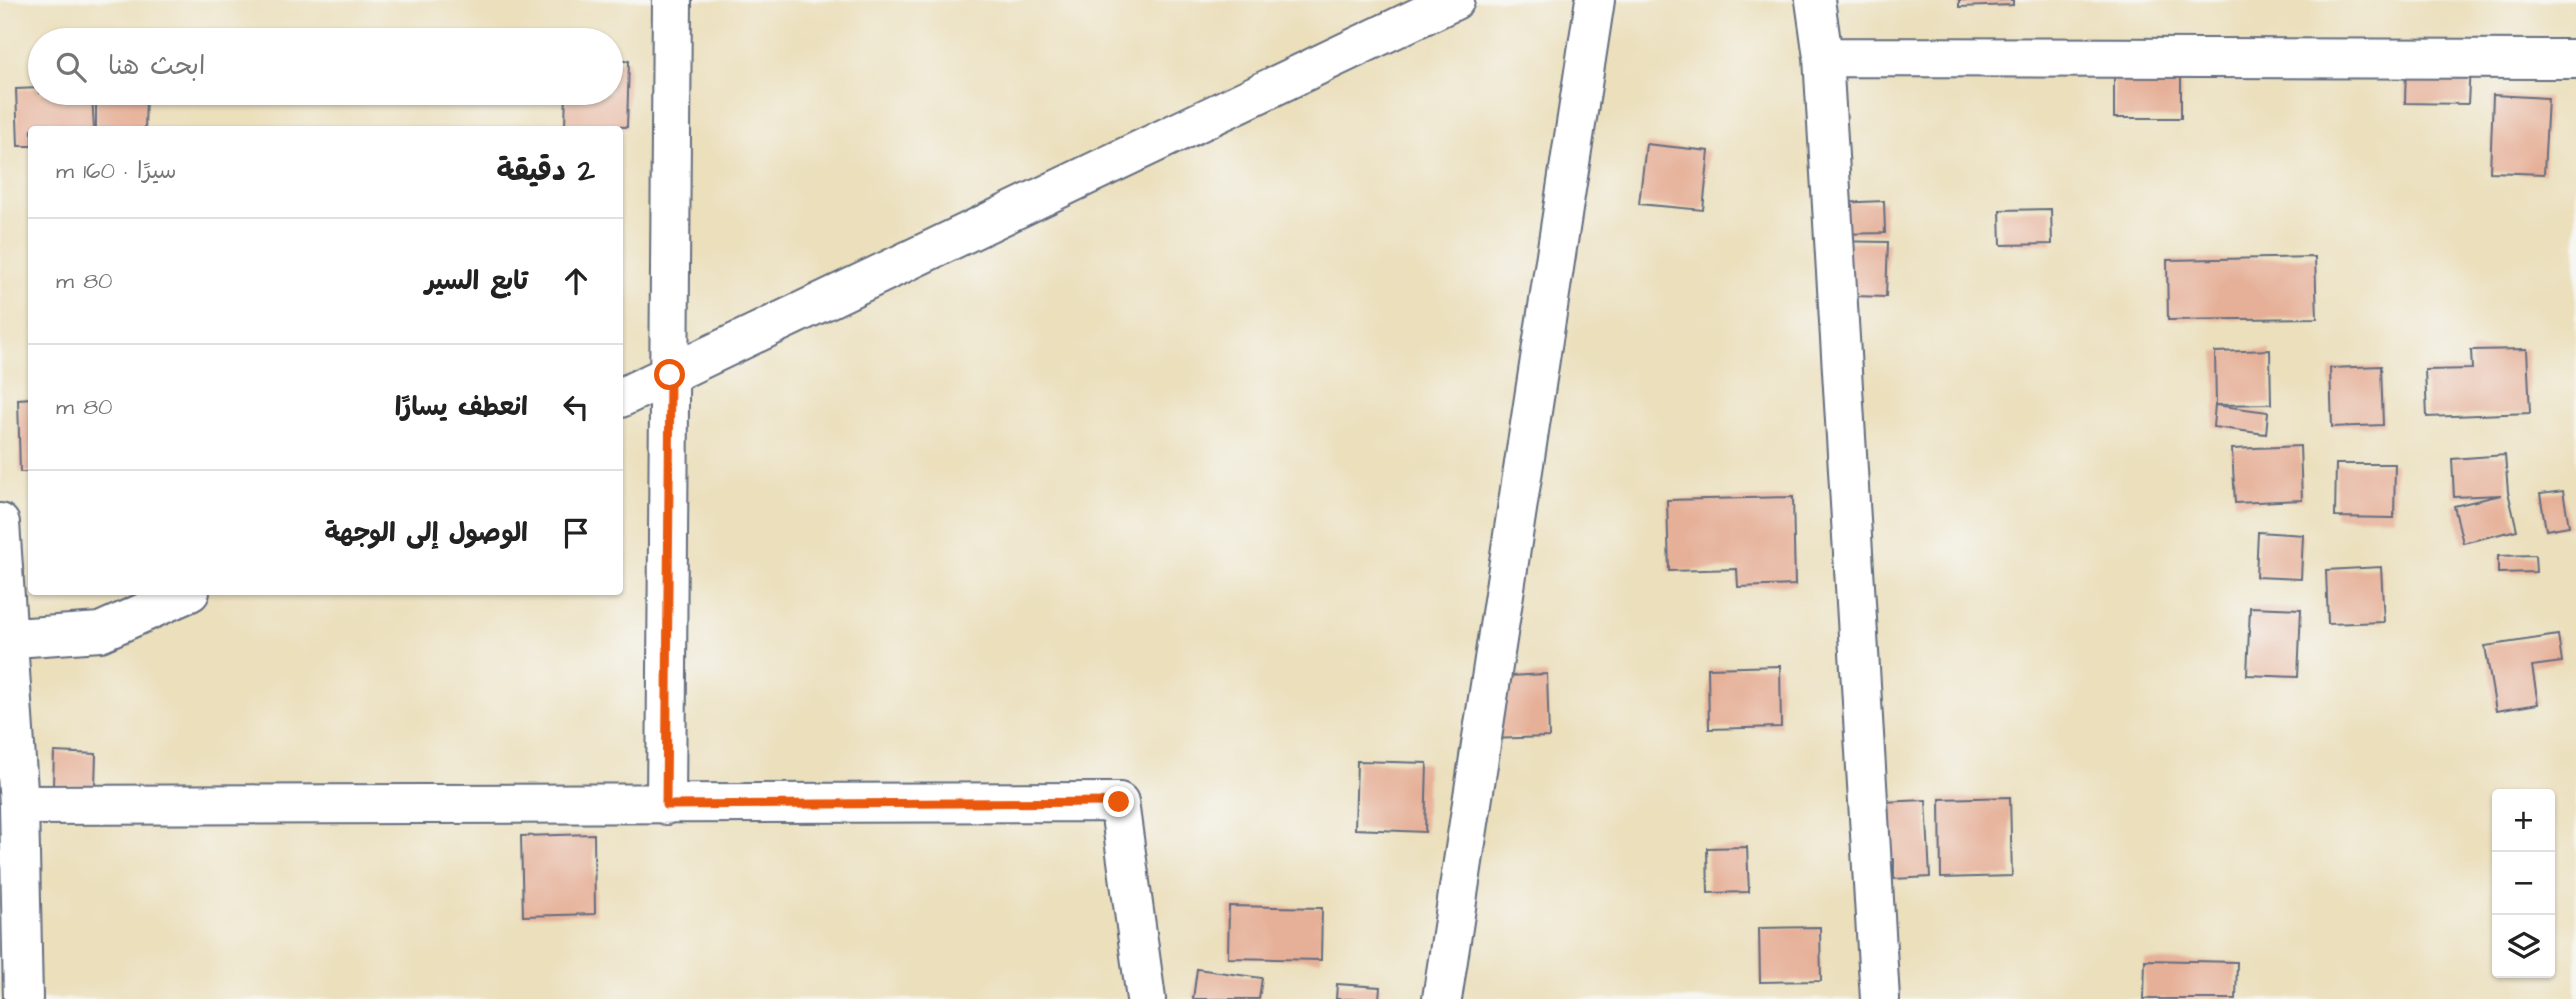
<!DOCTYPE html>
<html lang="ar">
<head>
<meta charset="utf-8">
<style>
  :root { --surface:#fff; --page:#f2f2f2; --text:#222; --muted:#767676; --line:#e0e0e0 }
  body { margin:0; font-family:"Architects Daughter","Playpen Sans Arabic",sans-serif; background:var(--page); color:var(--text); direction:rtl }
  .controls { position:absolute; right:21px; bottom:21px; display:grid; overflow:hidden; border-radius:7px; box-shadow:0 2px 5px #0004 }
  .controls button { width:63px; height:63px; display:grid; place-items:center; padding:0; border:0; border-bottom:2px solid var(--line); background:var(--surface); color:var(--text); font:35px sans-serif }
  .stop { position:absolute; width:21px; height:21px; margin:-16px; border:5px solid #ea580c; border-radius:50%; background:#fff }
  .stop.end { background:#ea580c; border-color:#fff; box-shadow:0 2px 7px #0008 }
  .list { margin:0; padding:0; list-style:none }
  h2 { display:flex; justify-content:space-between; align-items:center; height:91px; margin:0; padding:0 28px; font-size:30px }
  h2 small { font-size:23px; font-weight:400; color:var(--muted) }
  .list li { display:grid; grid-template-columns:46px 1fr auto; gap:21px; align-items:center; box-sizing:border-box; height:126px; padding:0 28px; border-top:2px solid var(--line) }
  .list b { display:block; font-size:26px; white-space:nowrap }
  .list em { font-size:23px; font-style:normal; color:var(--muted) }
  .icon { flex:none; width:38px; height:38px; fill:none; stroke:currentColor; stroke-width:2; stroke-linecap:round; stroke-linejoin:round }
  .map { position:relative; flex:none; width:2576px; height:999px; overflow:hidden; direction:ltr }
  .search { position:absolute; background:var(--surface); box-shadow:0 2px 5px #0004; left:28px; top:28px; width:595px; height:77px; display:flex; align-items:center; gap:18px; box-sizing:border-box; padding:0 24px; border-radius:38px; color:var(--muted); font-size:26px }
  .panel { position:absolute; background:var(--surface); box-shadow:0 2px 5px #0004; left:28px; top:126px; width:595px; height:469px; border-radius:7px; direction:rtl }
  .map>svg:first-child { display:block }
</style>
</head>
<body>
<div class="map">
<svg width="2576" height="999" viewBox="0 0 2576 999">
  <rect width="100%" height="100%" fill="#f6f6f2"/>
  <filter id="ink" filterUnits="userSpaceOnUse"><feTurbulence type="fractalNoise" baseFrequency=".0143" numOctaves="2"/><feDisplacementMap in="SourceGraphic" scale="14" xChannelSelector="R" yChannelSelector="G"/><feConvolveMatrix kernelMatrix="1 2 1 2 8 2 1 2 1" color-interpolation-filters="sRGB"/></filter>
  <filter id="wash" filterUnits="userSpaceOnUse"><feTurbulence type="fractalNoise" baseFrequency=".00686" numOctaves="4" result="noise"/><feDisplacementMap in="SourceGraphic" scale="28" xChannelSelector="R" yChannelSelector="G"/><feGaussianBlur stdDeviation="1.57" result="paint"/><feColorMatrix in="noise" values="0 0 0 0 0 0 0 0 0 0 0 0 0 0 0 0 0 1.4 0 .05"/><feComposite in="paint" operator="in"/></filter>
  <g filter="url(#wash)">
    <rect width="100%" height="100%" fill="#ebdfbc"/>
    <g id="blocks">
      <!-- building -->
      <path fill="#e6b098" d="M1959,0H2013V5L1959,7Z
        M611,61H629L627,127L565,125L566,93H611Z
        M2406,63L2470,65L2468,104L2405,103Z
        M2114,64H2181V118H2114Z
        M40,88V93H92L94,130H32V146H18L16,89Z
        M96,93H146L145,130H96Z
        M2493,95L2548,98L2544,174L2490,172Z
        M1646,144L1709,151L1703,210L1639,204Z
        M1884,201L1885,233L1837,234L1836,203Z
        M2051,209L2052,244L2001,245L2000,210Z
        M1826,241L1888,242L1886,297L1824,295Z
        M2315,257L2317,318L2168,320L2167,260Z
        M2527,349L2530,413L2427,417L2425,370L2472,369L2471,350Z
        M2270,350L2271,404L2216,405L2215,352Z
        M2381,366L2383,425L2332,427L2330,368Z
        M32,398V472H20L18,399Z
        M2215,405L2268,412L2266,434L2213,427Z
        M2300,446L2302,500L2235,503L2232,449Z
        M2505,455L2508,492L2517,530L2463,543L2454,506L2501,495L2454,497L2452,459Z
        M2336,464H2395L2394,518L2335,517Z
        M2563,491L2569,526L2546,530L2540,494Z
        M1793,497L1795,585L1738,587L1737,569L1669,571L1667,500Z
        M2258,532L2303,535L2301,579L2256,577Z
        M2535,555L2536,572L2498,573V556Z
        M2381,567L2384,622L2328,624L2326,570Z
        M2250,607L2301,609L2298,677L2247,675Z
        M2558,635L2562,662L2532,666L2538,704L2496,711L2485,646Z
        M1780,666L1781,727L1709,729L1708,668Z
        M1547,674L1549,737L1489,739L1487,677Z
        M54,752L96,754L95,786L53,785Z
        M1357,761L1427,763L1425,832L1355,829Z
        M2010,797L2012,876L1941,878L1940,799Z
        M1926,800L1930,877L1894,879V859L1862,861L1859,803Z
        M594,834L595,914L523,916L521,836Z
        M1747,847L1749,892L1708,893L1707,848Z
        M1229,906L1322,908L1321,960L1228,958Z
        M1820,927L1821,981L1760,982L1759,928Z
        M2145,960L2237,962L2236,999H2144Z
        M1197,969L1262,978L1259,999H1193Z
        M1337,984L1380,987L1379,999H1336Z"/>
    </g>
  </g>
  <g filter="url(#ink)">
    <use href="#blocks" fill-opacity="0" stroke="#646d7f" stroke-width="2"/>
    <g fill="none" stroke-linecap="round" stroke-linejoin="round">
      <defs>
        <path id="minor" d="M1815,0L1823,57L1880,999
          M1823,57L2576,59
          M620,398L1455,0
          M0,523L19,805L23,999
          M0,639L100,632L190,592
          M19,805L1119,802L1146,999
          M666,805L672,0
          M1442,999L1595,0"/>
      </defs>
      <!-- minor casing -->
      <use href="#minor" stroke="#646d7f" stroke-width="42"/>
      <!-- minor -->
      <use href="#minor" stroke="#fff" stroke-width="38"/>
    </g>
  </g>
  <g fill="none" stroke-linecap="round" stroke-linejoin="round" filter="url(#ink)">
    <!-- route -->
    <path stroke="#ea580c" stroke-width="9" d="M670,375L666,805L1119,802"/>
  </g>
</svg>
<div class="controls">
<button>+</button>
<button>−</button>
<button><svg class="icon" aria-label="layers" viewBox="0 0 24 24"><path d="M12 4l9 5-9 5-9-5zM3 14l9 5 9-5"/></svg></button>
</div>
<div class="stop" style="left:670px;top:375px"></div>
<div class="stop end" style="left:1119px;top:802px"></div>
<div class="search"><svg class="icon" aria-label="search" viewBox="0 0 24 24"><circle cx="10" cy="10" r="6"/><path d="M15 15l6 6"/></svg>ابحث هنا</div>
<section class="panel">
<h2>2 دقيقة<small>سيرًا · 160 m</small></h2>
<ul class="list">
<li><svg class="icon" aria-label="ahead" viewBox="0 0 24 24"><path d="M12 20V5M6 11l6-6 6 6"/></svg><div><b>تابع السير</b></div><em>80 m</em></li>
<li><svg class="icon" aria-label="left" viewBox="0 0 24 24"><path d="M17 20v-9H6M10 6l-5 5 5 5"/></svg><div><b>انعطف يسارًا</b></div><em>80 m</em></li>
<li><svg class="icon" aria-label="arrive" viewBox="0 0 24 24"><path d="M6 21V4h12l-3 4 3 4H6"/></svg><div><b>الوصول إلى الوجهة</b></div></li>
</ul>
</section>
</div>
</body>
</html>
